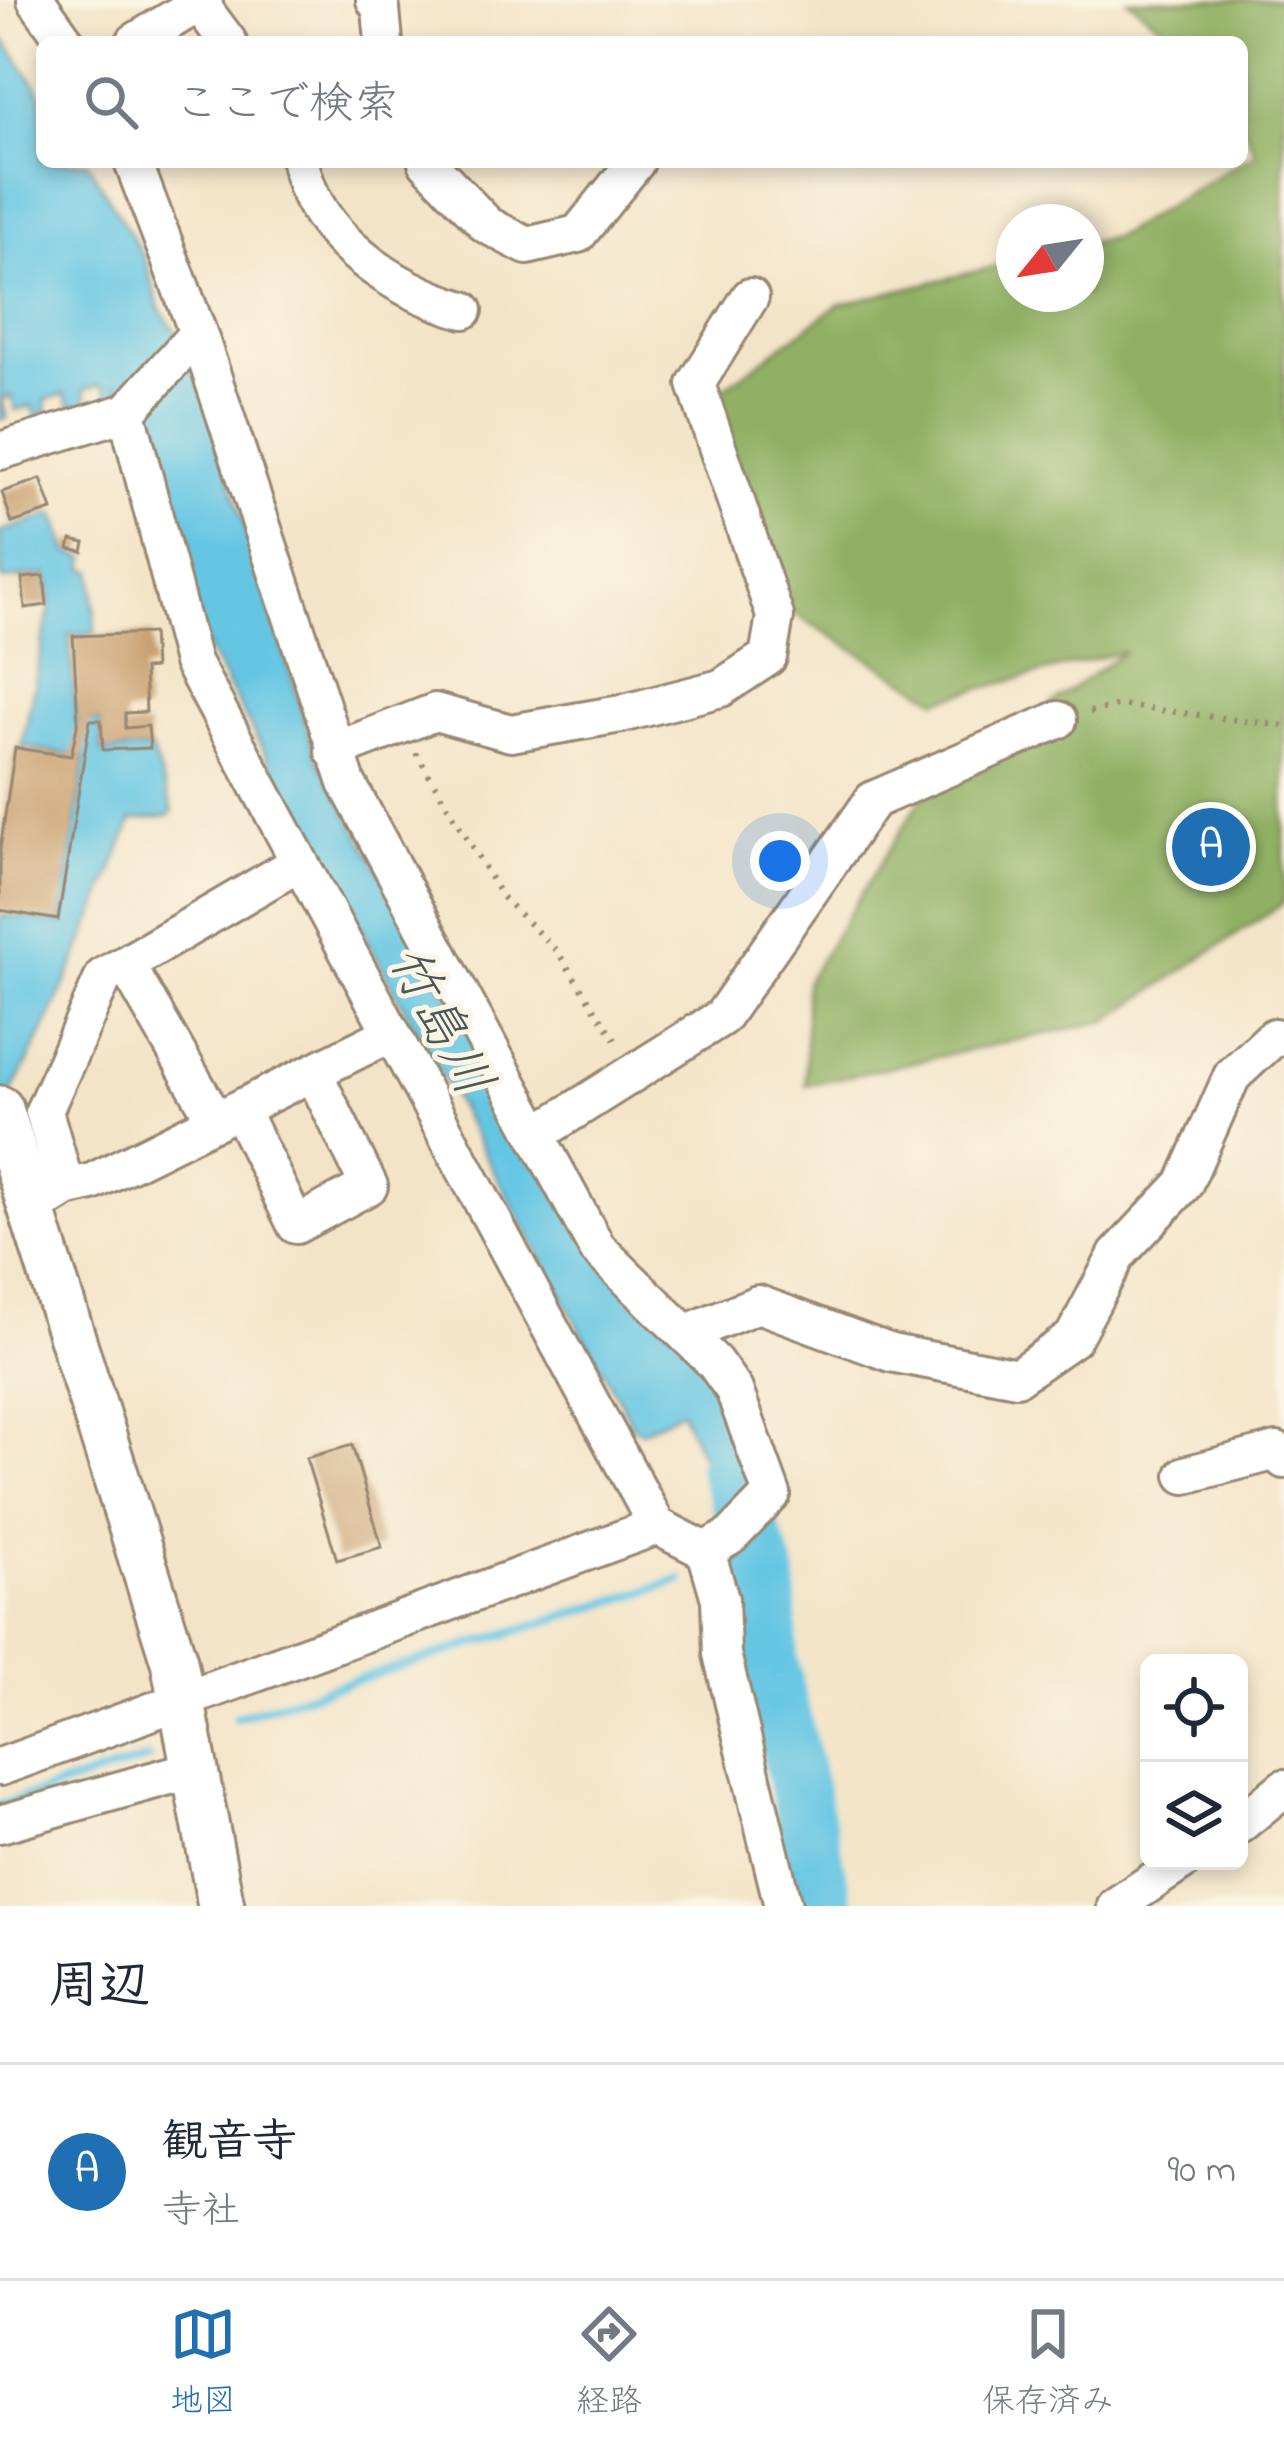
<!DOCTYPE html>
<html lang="ja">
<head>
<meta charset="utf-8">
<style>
  :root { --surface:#fff; --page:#f6f6f7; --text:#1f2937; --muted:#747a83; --line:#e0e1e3; --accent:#1f6fb2 }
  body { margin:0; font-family:"Indie Flower","Klee One",sans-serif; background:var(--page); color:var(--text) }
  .controls { position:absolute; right:36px; bottom:36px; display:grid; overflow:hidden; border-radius:18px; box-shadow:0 6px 18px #0003 }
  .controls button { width:108px; height:108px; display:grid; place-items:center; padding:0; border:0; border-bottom:3px solid var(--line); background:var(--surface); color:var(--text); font:60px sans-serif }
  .compass { position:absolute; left:996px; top:204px; width:108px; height:108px; border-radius:50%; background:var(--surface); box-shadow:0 6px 18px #0003; rotate:240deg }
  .you { position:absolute; left:780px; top:861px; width:42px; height:42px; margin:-30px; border:9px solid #fff; border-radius:50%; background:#1a73e8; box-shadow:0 0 0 18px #1a73e833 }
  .badge { display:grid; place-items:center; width:78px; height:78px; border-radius:50%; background:var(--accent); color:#fff; font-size:39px; font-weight:700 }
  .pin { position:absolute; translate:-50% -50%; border:6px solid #fff; box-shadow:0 3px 12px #0006 }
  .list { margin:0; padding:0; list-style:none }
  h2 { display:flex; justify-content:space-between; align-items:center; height:156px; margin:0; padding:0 48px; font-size:51px }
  h2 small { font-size:39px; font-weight:400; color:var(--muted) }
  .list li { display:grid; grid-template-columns:78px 1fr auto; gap:36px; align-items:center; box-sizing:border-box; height:216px; padding:0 48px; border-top:3px solid var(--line) }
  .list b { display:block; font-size:45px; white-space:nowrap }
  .list p { margin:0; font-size:39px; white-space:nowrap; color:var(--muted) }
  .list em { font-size:39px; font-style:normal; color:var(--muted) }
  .icon { flex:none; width:66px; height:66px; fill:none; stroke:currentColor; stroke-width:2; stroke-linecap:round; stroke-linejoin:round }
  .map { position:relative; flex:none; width:1284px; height:1906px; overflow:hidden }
  .search { position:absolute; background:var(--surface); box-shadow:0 6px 18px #0003; left:36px; right:36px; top:36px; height:132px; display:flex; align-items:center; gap:30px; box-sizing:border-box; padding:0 42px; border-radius:18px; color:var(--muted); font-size:45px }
  .sheet { height:372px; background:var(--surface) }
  nav { display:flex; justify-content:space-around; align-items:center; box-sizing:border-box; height:168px; border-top:3px solid var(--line); background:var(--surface); font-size:33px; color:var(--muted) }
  nav a { display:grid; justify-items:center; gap:6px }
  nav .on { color:var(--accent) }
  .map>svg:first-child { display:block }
</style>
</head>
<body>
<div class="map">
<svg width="1284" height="1906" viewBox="0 0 1284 1906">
  <rect width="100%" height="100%" fill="#fcf5e5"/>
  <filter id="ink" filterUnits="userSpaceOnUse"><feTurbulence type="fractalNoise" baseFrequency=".00833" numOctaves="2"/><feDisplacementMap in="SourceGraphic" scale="24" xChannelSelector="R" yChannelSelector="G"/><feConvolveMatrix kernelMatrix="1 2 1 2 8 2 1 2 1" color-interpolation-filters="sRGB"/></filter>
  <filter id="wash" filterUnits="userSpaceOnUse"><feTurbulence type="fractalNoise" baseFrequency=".004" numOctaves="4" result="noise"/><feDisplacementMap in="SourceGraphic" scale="48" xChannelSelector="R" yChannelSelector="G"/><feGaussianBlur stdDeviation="2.7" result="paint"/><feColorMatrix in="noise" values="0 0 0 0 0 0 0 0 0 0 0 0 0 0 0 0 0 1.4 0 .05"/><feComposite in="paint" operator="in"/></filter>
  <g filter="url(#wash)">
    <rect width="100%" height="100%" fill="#f3e4c7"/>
    <!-- forest -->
    <path fill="#90b064" stroke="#666d41" stroke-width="3" d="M1128,0H1284V903L1107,1021L806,1085V982L923,796L1125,651L938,700L785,608L714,395L838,305L1014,262V294H1086V244L1117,236L1255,153L1242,123V42H1182Z"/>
    <!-- water -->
    <path fill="#65c6e4" stroke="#507881" stroke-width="3" d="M0,33L42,95V162H87L145,259L159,308L176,332L205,399L316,756L498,1086L719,1383L759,1485L728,1515L681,1411L642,1431L634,1427L209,651L116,382L120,395L112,399L102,384L84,389L88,406L73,405L72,412L65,394L45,400L48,412L36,416L32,406L16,410L11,396L1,400L7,417L0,420Z
      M55,514L68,552L86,558L84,568L93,571L95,632L69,635L76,722L100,721L102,752L151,749L173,811L168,816L132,820C93,921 54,1020 0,1113V921L3,915L61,923L85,758L22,746L50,607L47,575L2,580L0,532Z"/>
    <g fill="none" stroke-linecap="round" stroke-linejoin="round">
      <!-- stream -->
      <path stroke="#65c6e4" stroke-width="9" d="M740,1560L760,1553
        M236,1717L681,1580
        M0,1805L148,1759"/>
      <!-- river -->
      <path stroke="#65c6e4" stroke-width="57" d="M727,1468L768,1575L769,1660L825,1906"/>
    </g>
    <g id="blocks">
      <!-- building -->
      <path fill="#c9a06f" d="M41,479L52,510L12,523L2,492Z
        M71,540L85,543L83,552L69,549Z
        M44,576L47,605L25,608L22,578Z
        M152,633L154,668L144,669L146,712L125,713V728L148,726L150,748L103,750L101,720H90L58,920L0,910V849L15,748L71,756L78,721L73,636Z
        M352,1445L382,1547L337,1560L306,1458Z"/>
    </g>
  </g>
  <g filter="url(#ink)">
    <use href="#blocks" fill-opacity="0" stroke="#978772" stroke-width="3"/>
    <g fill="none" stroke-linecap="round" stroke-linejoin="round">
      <defs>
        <path id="minor" d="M36,0L66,42
          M375,0L381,9L384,42
          M199,3L228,42
          M135,42L204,0
          M133,162L198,333
          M300,162C314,238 394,290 464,310
          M427,162L487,225L527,246L578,234L636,162
          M127,412L192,662L657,1526L706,1551L720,1599L722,1654L783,1906
          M0,451L127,412L198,333L347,783L597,1248L714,1362L734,1390L772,1494L731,1536L706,1551
          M334,751L435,712L511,733L621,714L721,688L768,657L775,616L696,384L750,297
          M241,1112L296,1225L369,1186L315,1076
          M216,1121L126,964L297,864
          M537,1134L722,1017L873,800L1058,720
          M66,1188L44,1111L104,976L126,964
          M29,1211L66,1188L92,1182L392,1033
          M685,1334L758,1304L891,1353L1017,1377L1073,1338L1117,1255L1184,1184L1232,1076L1274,1037
          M1185,1475L1277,1451L1284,1460
          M0,1767L657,1526
          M0,1824L194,1769
          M1239,1825L1284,1788
          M1116,1906L1183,1861"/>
        <path id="tertiary" d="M0,1109L174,1661L221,1906"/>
      </defs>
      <!-- minor casing -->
      <use href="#minor" stroke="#978772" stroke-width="42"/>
      <!-- tertiary casing -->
      <use href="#tertiary" stroke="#978772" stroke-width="51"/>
      <!-- path -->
      <path stroke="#978772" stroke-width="6" stroke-dasharray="3 9" stroke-linecap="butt" d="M1090,712L1120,705L1284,726
        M416,753L502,897L557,951L619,1046"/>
      <!-- minor -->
      <use href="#minor" stroke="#fff" stroke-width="36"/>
      <!-- tertiary -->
      <use href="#tertiary" stroke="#fff" stroke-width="45"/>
    </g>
  </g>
  <g text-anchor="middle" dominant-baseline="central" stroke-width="10" stroke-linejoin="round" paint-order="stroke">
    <!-- water labels -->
    <g font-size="54" font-style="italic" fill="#485959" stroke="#fcf5e5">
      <text transform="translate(437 1022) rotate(62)">竹島川</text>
    </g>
  </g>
</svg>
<div class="controls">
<button><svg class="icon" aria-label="locate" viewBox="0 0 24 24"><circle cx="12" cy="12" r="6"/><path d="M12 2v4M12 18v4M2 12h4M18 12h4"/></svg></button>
<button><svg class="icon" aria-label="layers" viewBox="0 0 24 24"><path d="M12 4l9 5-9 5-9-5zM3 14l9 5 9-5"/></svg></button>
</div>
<svg class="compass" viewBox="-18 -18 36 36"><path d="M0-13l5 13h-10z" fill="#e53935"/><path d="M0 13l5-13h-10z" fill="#747a83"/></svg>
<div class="you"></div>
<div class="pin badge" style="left:1211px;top:847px">A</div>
<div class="search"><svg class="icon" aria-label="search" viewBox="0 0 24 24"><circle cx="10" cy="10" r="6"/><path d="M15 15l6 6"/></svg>ここで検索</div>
</div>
<section class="sheet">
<h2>周辺<small></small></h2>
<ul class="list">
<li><span class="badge">A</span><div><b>観音寺</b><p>寺社</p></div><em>90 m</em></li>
</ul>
</section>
<nav>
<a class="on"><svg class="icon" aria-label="map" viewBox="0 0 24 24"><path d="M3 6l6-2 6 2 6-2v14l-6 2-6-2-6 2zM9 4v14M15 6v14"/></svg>地図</a>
<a><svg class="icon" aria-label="directions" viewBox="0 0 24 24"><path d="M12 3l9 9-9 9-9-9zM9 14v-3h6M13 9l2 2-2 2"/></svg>経路</a>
<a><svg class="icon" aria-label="saved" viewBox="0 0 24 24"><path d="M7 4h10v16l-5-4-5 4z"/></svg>保存済み</a>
</nav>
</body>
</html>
